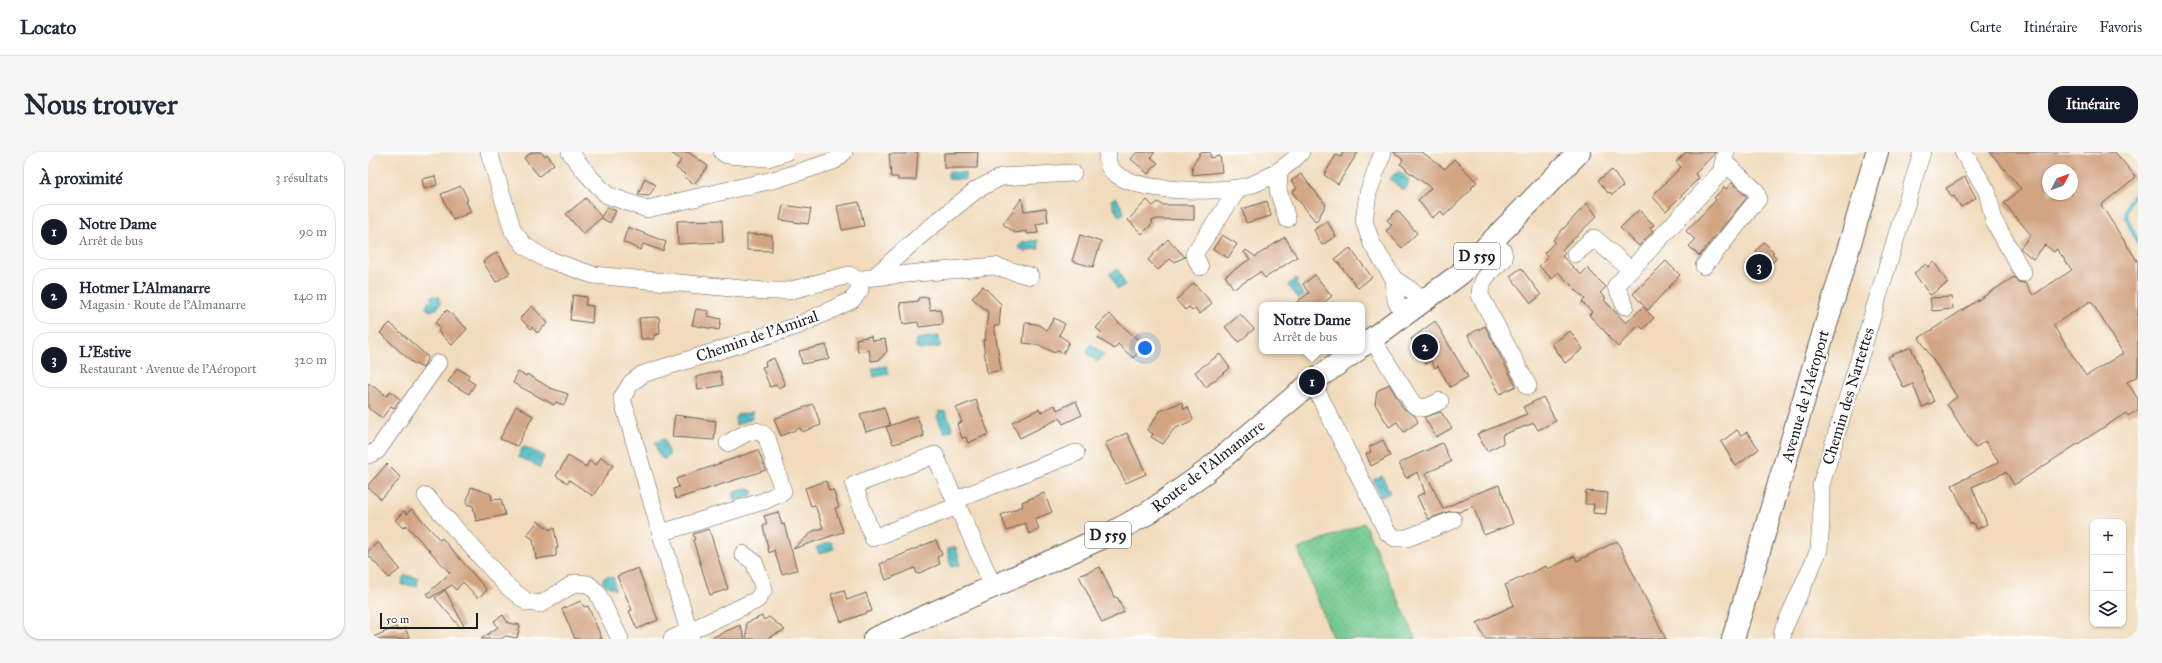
<!DOCTYPE html>
<html lang="fr">
<head>
<meta charset="utf-8">
<style>
  :root { --surface:#fff; --page:#f6f6f7; --text:#1f2937; --muted:#747a83; --line:#e0e1e3; --accent:#111827 }
  body { margin:0; font-family:"IM FELL Great Primer",serif; background:var(--page); color:var(--text) }
  .controls { position:absolute; right:12px; bottom:12px; display:grid; overflow:hidden; border-radius:8px; box-shadow:0 1px 3px #0004 }
  .controls button { width:36px; height:36px; display:grid; place-items:center; padding:0; border:0; border-bottom:1px solid var(--line); background:var(--surface); color:var(--text); font:20px sans-serif }
  .compass { position:absolute; left:1674px; top:12px; width:36px; height:36px; border-radius:50%; background:var(--surface); box-shadow:0 1px 3px #0004; rotate:49deg }
  .scale { position:absolute; left:12px; bottom:10px; width:98px; box-sizing:border-box; padding-left:4px; border:2px solid #1c1c1c; border-top:0; font-size:11px; line-height:14px; white-space:nowrap; color:#1c1c1c; -webkit-text-stroke:3px #fff; paint-order:stroke }
  .you { position:absolute; left:777px; top:196px; width:14px; height:14px; margin:-10px; border:3px solid #fff; border-radius:50%; background:#1a73e8; box-shadow:0 0 0 6px #1a73e833 }
  .badge { display:grid; place-items:center; width:26px; height:26px; border-radius:50%; background:var(--accent); color:#fff; font-size:13px; font-weight:700 }
  .pin { position:absolute; translate:-50% -50%; border:2px solid #fff; box-shadow:0 1px 4px #0006 }
  .popup { position:absolute; left:891px; top:150px; width:106px; height:52px; box-sizing:border-box; display:grid; place-content:center; border-radius:8px; background:var(--surface); filter:drop-shadow(0 1px 3px #0005); font-size:13px; white-space:nowrap; color:var(--muted) }
  .popup b { font-size:15px; color:var(--text) }
  .popup::after { content:''; position:absolute; left:50%; top:100%; margin-left:-8px; border:8px solid transparent; border-top-color:var(--surface) }
  .list { margin:0; padding:0; list-style:none }
  h2 { display:flex; justify-content:space-between; align-items:center; height:52px; margin:0; padding:0 16px; font-size:17px }
  h2 small { font-size:13px; font-weight:400; color:var(--muted) }
  .list li { display:grid; grid-template-columns:26px 1fr auto; gap:12px; align-items:center; box-sizing:border-box; height:56px; margin:0 8px 8px; padding:0 8px; border:1px solid var(--line); border-radius:16px }
  .list b { display:block; font-size:15px; white-space:nowrap }
  .list p { margin:0; font-size:13px; white-space:nowrap; color:var(--muted) }
  .list em { font-size:13px; font-style:normal; color:var(--muted) }
  .icon { flex:none; width:22px; height:22px; fill:none; stroke:currentColor; stroke-width:2; stroke-linecap:round; stroke-linejoin:round }
  .map { position:relative; flex:none; width:1770px; height:487px; overflow:hidden; border-radius:16px }
  header { display:flex; align-items:center; gap:24px; box-sizing:border-box; height:56px; padding:0 20px; background:var(--surface); border-bottom:1px solid var(--line) }
  header strong { font-size:19px }
  nav { display:flex; gap:22px; margin-inline-start:auto; font-size:14px }
  .intro { display:flex; align-items:center; justify-content:space-between; box-sizing:border-box; height:96px; padding:0 24px }
  h1 { margin:0; font-size:28px }
  .button { padding:10px 18px; border-radius:16px; background:var(--accent); color:#fff; font-size:14px; font-weight:700 }
  main { display:flex; gap:24px; padding:0 24px }
  aside { flex:1; background:var(--surface); border-radius:16px; box-shadow:0 1px 3px #0004 }
  .map>svg:first-child { display:block }
</style>
</head>
<body>
<header>
<strong>Locato</strong>
<nav><a>Carte</a><a>Itinéraire</a><a>Favoris</a></nav>
</header>
<div class="intro"><h1>Nous trouver</h1><a class="button">Itinéraire</a></div>
<main>
<aside>
<h2>À proximité<small>3 résultats</small></h2>
<ul class="list">
<li><span class="badge">1</span><div><b>Notre Dame</b><p>Arrêt de bus</p></div><em>90 m</em></li>
<li><span class="badge">2</span><div><b>Hotmer L'Almanarre</b><p>Magasin · Route de l'Almanarre</p></div><em>140 m</em></li>
<li><span class="badge">3</span><div><b>L'Estive</b><p>Restaurant · Avenue de l'Aéroport</p></div><em>320 m</em></li>
</ul>
</aside>
<div class="map">
<svg width="1770" height="487" viewBox="0 0 1770 487">
  <defs>
    <pattern id="grass-dots" width="8" height="8" patternUnits="userSpaceOnUse"><rect width="8" height="8" fill="#71c88d"/><path d="M2 2h.1M6 6h.1" fill="none" stroke="#61ab79" stroke-width="1.8" stroke-linecap="round"/></pattern>
    <pattern id="water-waves" width="16" height="10" patternUnits="userSpaceOnUse"><rect width="16" height="10" fill="#4fbec5"/><path d="M0 5q4-4 8 0t8 0" fill="none" stroke="#419a9f"/></pattern>
  </defs>
  <rect width="100%" height="100%" fill="#fff"/>
  <filter id="ink" filterUnits="userSpaceOnUse"><feTurbulence type="fractalNoise" baseFrequency=".025" numOctaves="2"/><feDisplacementMap in="SourceGraphic" scale="8" xChannelSelector="R" yChannelSelector="G"/><feConvolveMatrix kernelMatrix="1 2 1 2 8 2 1 2 1" color-interpolation-filters="sRGB"/></filter>
  <filter id="wash" filterUnits="userSpaceOnUse"><feTurbulence type="fractalNoise" baseFrequency=".012" numOctaves="4" result="noise"/><feDisplacementMap in="SourceGraphic" scale="16" xChannelSelector="R" yChannelSelector="G"/><feGaussianBlur stdDeviation="0.9" result="paint"/><feColorMatrix in="noise" values="0 0 0 0 0 0 0 0 0 0 0 0 0 0 0 0 0 1.4 0 .05"/><feComposite in="paint" operator="in"/></filter>
  <g filter="url(#wash)">
    <rect width="100%" height="100%" fill="#f1dbbc"/>
    <!-- grass -->
    <path fill="url(#grass-dots)" stroke="#467254" d="M996,371L1048,487H965L930,397Z"/>
    <!-- water -->
    <path fill="url(#water-waves)" stroke="#366d70" d="M1030,18L1041,28L1039,35L1035,38L1022,27Z
      M580,20L597,21V28L580,27Z
      M748,45L756,60L754,64L749,62L743,48Z
      M670,88L671,97L659,98L658,101L650,95L655,89L657,90Z
      M750,117L757,133L749,137L742,121Z
      M928,126L931,129L928,132L936,143L931,147L920,133Z
      M66,143L68,145L71,144L72,152L69,157L61,159L58,156L60,151L64,148L63,145Z
      M571,184L572,195L551,198L547,194L549,187Z
      M723,192L736,203L730,209L728,210L720,202L719,198Z
      M519,214L521,222L506,225L504,216Z
      M384,259L385,263L383,267L368,273L367,266L370,262L382,261Z
      M572,259L578,260L585,278L576,281L569,264Z
      M296,287L301,303L298,307C290,308 289,297 287,290Z
      M155,294L176,304L172,315L150,305Z
      M1014,324L1022,341L1013,345L1005,328Z
      M380,336L385,339L383,344L367,349L365,341Z
      M463,390L466,397L451,402L448,395Z
      M588,395L592,413L583,415L579,397Z
      M37,423L50,426L49,434L34,433L35,425Z
      M239,424L246,426L247,438L235,431L234,428Z"/>
    <g fill="none" stroke-linecap="round" stroke-linejoin="round">
      <!-- stream -->
      <path stroke="#4fbec5" stroke-width="4" d="M1770,39C1749,57 1760,69 1770,90"/>
    </g>
    <g id="blocks">
      <!-- building -->
      <path fill="#d2a482" fill-rule="evenodd" d="M164,0H173L177,4L179,2L186,12L171,24L156,6Z
        M302,0H320L340,14L326,32L315,24L317,22L308,16L313,8Z
        M538,0H550L548,28H530V25H523L521,2H538Z
        M610,0L609,16H576V1Z
        M769,0H787L783,5L790,11L780,22L763,7Z
        M842,0L843,6L852,4L854,20L825,23L824,14L831,4V1Z
        M975,0H990L970,32L956,23L968,3L973,5Z
        M1025,0H1054L1077,17L1086,7L1109,30L1103,36L1104,37L1076,64L1073,59L1064,66L1050,48L1063,36L1038,18L1039,17L1032,12L1035,8Z
        M1318,0H1348L1327,22L1331,26L1298,59L1284,44L1313,15L1308,10Z
        M1622,0H1747L1768,25L1733,53L1770,110V224L1759,230L1770,247V258L1760,264L1758,261L1646,333L1638,320L1604,335L1619,372L1609,377L1606,371L1602,372L1584,333L1631,310L1617,289L1607,296L1579,252L1589,245L1551,186L1646,125L1650,130L1657,131L1665,143L1704,118L1689,97L1686,100L1677,93L1665,107L1653,97L1652,96L1663,83L1636,51L1653,37ZM1680,18H1704V42H1680ZM1723,149L1755,201L1718,224L1685,173Z
        M1244,18L1255,34L1244,43L1242,40L1240,41L1230,28Z
        M933,22L958,53L948,70L924,40L929,36L923,29Z
        M67,24L69,33L56,37L54,27Z
        M1597,25L1608,46L1593,55L1586,44L1584,45L1578,36Z
        M277,26L288,33L281,44L270,43Z
        M1364,31L1379,45L1331,104L1321,94L1327,88L1318,79L1348,48L1346,46L1356,35L1358,37Z
        M93,34L100,48L98,49L103,60L85,68L73,42Z
        M218,46L233,65L239,55L248,59L242,71L233,66L215,82L198,62Z
        M654,46L656,59L678,56L680,70L668,72L670,81L659,82V79L647,81L635,72Z
        M779,48L785,54L790,50L794,53H826V68L789,67L783,69L785,71L774,82L760,68Z
        M899,49L903,64L878,71L874,57Z
        M491,50L496,74L474,78L469,54Z
        M1219,51L1229,64L1194,98L1197,101L1194,104L1213,123L1219,116L1238,135L1232,141L1238,146L1236,148L1258,171L1275,155L1286,166L1275,177L1271,173L1250,195L1240,185L1241,184L1221,163L1224,160L1214,150L1217,147L1190,120L1184,127L1171,114L1180,105L1176,101L1187,90L1185,88Z
        M415,53L443,57L440,72L412,68Z
        M1029,58L1049,81L1034,96L1018,79L1024,73L1019,68Z
        M1271,58L1286,73L1282,76L1285,79L1271,94L1252,76Z
        M354,68L355,90L310,92L309,69Z
        M959,69L968,84L954,93L946,78Z
        M260,75L298,90L295,99L275,92L273,98L255,90Z
        M379,82L404,83V99L379,98Z
        M712,83L733,90L725,115L704,109Z
        M854,83L869,92L860,106L845,97Z
        M917,85L929,105L897,126L892,120L866,137L857,124L882,107L876,100L878,98L888,105V104Z
        M800,87L817,105L806,110L802,107L790,118L780,108Z
        M1396,90L1406,100L1404,101L1409,106L1388,127L1381,120L1383,117L1379,111L1392,103L1388,99Z
        M982,96L1004,125L990,136L967,107Z
        M129,100L142,121L128,130L115,110Z
        M1298,109L1312,123L1280,158L1265,142Z
        M1566,110L1580,131L1562,143L1546,121L1558,112L1560,115Z
        M1153,116L1173,143L1163,151L1142,124Z
        M947,123L964,144L953,153H925L941,141L935,132Z
        M826,131L844,151L832,162L827,156L824,159L821,155L817,158L808,148Z
        M615,134L633,152L631,174H626L633,218L619,221L615,188H617L620,160L604,146Z
        M205,143L219,145L217,153L225,154L224,171L202,168Z
        M560,145L562,158L572,157L575,172L551,175L550,170L535,172L532,151L550,149V146Z
        M1584,145L1585,157L1564,159L1562,146Z
        M164,154L180,171L169,181L164,175L163,177L152,166Z
        M328,157L341,159L340,164L353,167L351,178L324,173Z
        M79,158L99,177L84,193L70,179L73,176L67,170Z
        M741,162L776,193L765,206L750,192L746,197L730,186L734,181L728,176Z
        M872,162L886,177L871,190L857,175Z
        M291,165L292,182L286,183V187H273L271,166Z
        M686,166L697,172L691,183L701,190L695,202L689,198L687,201L671,193L655,191L657,171L669,172L679,178Z
        M1067,169L1100,225L1082,235L1070,214L1067,216L1063,209L1058,212L1043,187Z
        M22,171L60,205L55,216L45,211L12,181Z
        M1117,174L1148,234L1132,242L1100,183Z
        M1202,179L1215,197L1197,211L1184,192Z
        M503,184L504,189L517,187L519,199L511,208L503,209L501,198L490,200L488,187Z
        M458,193L461,207L434,212L431,199Z
        M1543,195L1566,250L1554,255L1545,232L1536,236L1520,205Z
        M852,202L862,216L838,235L827,220Z
        M406,206L417,233L410,236L408,233L402,235L394,215L398,214L397,210Z
        M89,216L101,223L99,227L107,232L101,242L80,230Z
        M352,219L355,233L330,238L328,225Z
        M150,220L158,224L159,222L182,236L200,242L196,253L188,250L186,253L145,231Z
        M0,231L19,244L22,239L32,247L26,256L23,254L14,266L0,256Z
        M1021,232L1035,256L1047,264L1050,270L1036,280L1029,270L1021,275L1007,252L1009,239Z
        M1175,245L1188,269L1170,278L1166,271L1134,283L1135,291L1119,299L1109,282L1159,262L1155,255Z
        M608,248L621,282L600,291L598,285L594,286L589,272L594,270L588,256Z
        M708,249L714,263L695,272L692,266L652,286L644,270L671,257L673,260L687,253L689,258Z
        M814,250L816,257L820,255L825,268L806,277L795,292L783,285L785,282L779,278L792,259Z
        M445,252L453,273L434,280L432,276L413,284L406,267Z
        M148,254L165,264L149,294L132,287Z
        M516,255L522,273L498,280L492,262Z
        M1073,260L1084,276L1068,285L1056,265Z
        M307,263L348,269L346,288L304,285Z
        M549,264L556,284L525,292L518,275Z
        M1369,278L1373,283L1379,280L1391,297L1368,314L1353,290Z
        M759,281L778,322L758,331L737,291Z
        M1015,288L1022,304L1003,314L998,302L1003,300L1001,295Z
        M1074,291L1083,310L1058,321L1075,357L1102,344L1131,333L1145,372L1116,383L1105,354L1091,360L1082,359L1060,367L1049,344L1057,341L1050,320L1038,326L1031,311Z
        M390,298L398,318L308,347L305,337L311,335L308,327Z
        M200,304L218,315L221,309L228,313L233,305L245,313L225,344L201,328L200,331L188,324Z
        M19,312L33,326L13,347L0,336V333Z
        M458,329L461,339L465,338L471,355L467,356L475,380L425,397L445,379L455,376L447,353L443,354L437,336Z
        M103,335L123,342L124,348L133,347L137,363L108,369L105,354L98,352Z
        M1218,339L1240,341L1238,362L1225,361L1226,352H1217Z
        M676,341L684,360L667,367L671,377L661,382L657,371L639,379L633,363L655,354L654,350Z
        M44,357L72,388L74,386L119,438L110,446L95,430L88,438L84,433L62,446L59,442L82,421L38,373L35,376L27,368L36,359L38,362Z
        M410,360L414,373L416,372L429,418L414,422L406,398L401,401L395,374L399,372L396,364Z
        M170,369L181,377L186,376L190,396H188V404L168,407L165,387L159,383Z
        M341,377L360,437L342,443L325,388L327,387L325,382Z
        M568,388L574,403L569,405L572,412L549,422L547,416L518,428L512,412Z
        M1249,389L1298,487H1117L1109,471L1146,453L1137,433L1178,414L1180,417L1207,404L1209,409Z
        M10,390L32,417L21,426L0,403V399Z
        M732,415L746,445L750,446L756,460L734,471L711,424Z
        M270,416L290,468L269,477L261,459L264,458L249,424Z
        M77,438L96,474L93,476L67,446Z
        M476,438L479,448L498,441L504,459L473,470L463,442Z
        M213,449L216,455L220,454L234,487H207L194,457Z
        M135,463L140,471L152,473L149,486L138,484L133,487H113L130,475L126,469Z
        M394,464L396,468L401,465L417,478L397,487H379L378,471Z
        M372,473L377,487H341L365,476Z
        M28,475L30,479L37,476L42,487H1Z"/>
    </g>
  </g>
  <g filter="url(#ink)">
    <use href="#blocks" fill-opacity="0" stroke="#675f54" stroke-width="1"/>
    <g fill="none" stroke-linecap="round" stroke-linejoin="round">
      <defs>
        <path id="minor" d="M121,0L145,79L157,94L176,106L225,123L396,139H420L481,123L490,128L492,138L484,148L429,174L275,222L263,231L254,246L323,487
          M202,0L219,22L239,43L279,57L409,27L466,9L476,0
          M354,0L359,3L400,6L418,0
          M740,0C728,44 846,40 870,36C891,33 919,16 933,0
          M1015,0L1000,41L996,69L1004,92L1026,127L1044,139L1054,151
          M1595,0L1619,39L1626,69L1655,121
          M911,20L910,38L919,67
          M1124,89L1135,99L1136,107C1124,118 1112,126 1112,143L1160,234
          M1207,102L1226,86L1262,117
          M1336,114L1390,47L1388,39L1356,10
          M832,115L826,102L871,36
          M506,125L626,114L662,124
          M1026,127L1028,149L1038,163
          M490,128L506,125L553,83L608,38L633,25L705,21
          M1257,154L1248,134L1353,20L1358,0
          M1004,187L1045,252C1055,259 1062,254 1072,249
          M943,232L950,241L1019,380L1027,386H1039L1085,368
          M0,303L9,299L70,211
          M58,344L140,435L159,450L173,452L207,431L220,432L229,440L252,487
          M587,348L708,301
          M590,354L505,386L486,333L567,303L625,434
          M293,381L396,349L415,340L399,286C387,271 374,284 360,291
          M304,487L389,448L396,437L386,410L375,402
          M1414,487L1415,478L1451,398L1453,370V333L1554,0"/>
        <path id="major" d="M994,194L1092,122L1211,0
          M506,487L690,406L742,382L780,361L836,321L944,230L988,199
          M1365,487L1509,0"/>
      </defs>
      <!-- minor casing -->
      <use href="#minor" stroke="#675f54" stroke-width="18"/>
      <!-- major casing -->
      <use href="#major" stroke="#675f54" stroke-width="24"/>
      <!-- minor -->
      <use href="#minor" stroke="#fff" stroke-width="17"/>
      <!-- major -->
      <use href="#major" stroke="#fff" stroke-width="22"/>
    </g>
  </g>
  <g text-anchor="middle" dominant-baseline="central" stroke-width="3.5" stroke-linejoin="round" paint-order="stroke">
    <!-- shield labels -->
    <g fill="#fff" stroke="#606060" stroke-width="1">
      <rect x="1086" y="91" width="46" height="26" rx="3"/>
      <rect x="717" y="370" width="46" height="26" rx="3"/>
    </g>
    <g font-size="15" font-weight="bold" fill="#1c1c1c">
      <text x="1109" y="104">D 559</text>
      <text x="740" y="383">D 559</text>
    </g>
    <!-- street labels -->
    <g font-size="16" fill="#1c1c1c" stroke="#fff">
      <text transform="translate(389 184) rotate(-19)">Chemin de l'Amiral</text>
      <text transform="translate(1437 244) rotate(-74)">Avenue de l'Aéroport</text>
      <text transform="translate(1480 244) rotate(-73)">Chemin des Nartettes</text>
      <text transform="translate(840 314) rotate(-38)">Route de l'Almanarre</text>
    </g>
  </g>
</svg>
<div class="controls">
<button>+</button>
<button>−</button>
<button><svg class="icon" aria-label="layers" viewBox="0 0 24 24"><path d="M12 4l9 5-9 5-9-5zM3 14l9 5 9-5"/></svg></button>
</div>
<svg class="compass" viewBox="-18 -18 36 36"><path d="M0-13l5 13h-10z" fill="#e53935"/><path d="M0 13l5-13h-10z" fill="#747a83"/></svg>
<div class="scale">50 m</div>
<div class="you"></div>
<div class="pin badge" style="left:944px;top:230px">1</div>
<div class="popup"><b>Notre Dame</b>Arrêt de bus</div>
<div class="pin badge" style="left:1057px;top:195px">2</div>
<div class="pin badge" style="left:1391px;top:115px">3</div>
</div>
</main>
</body>
</html>
